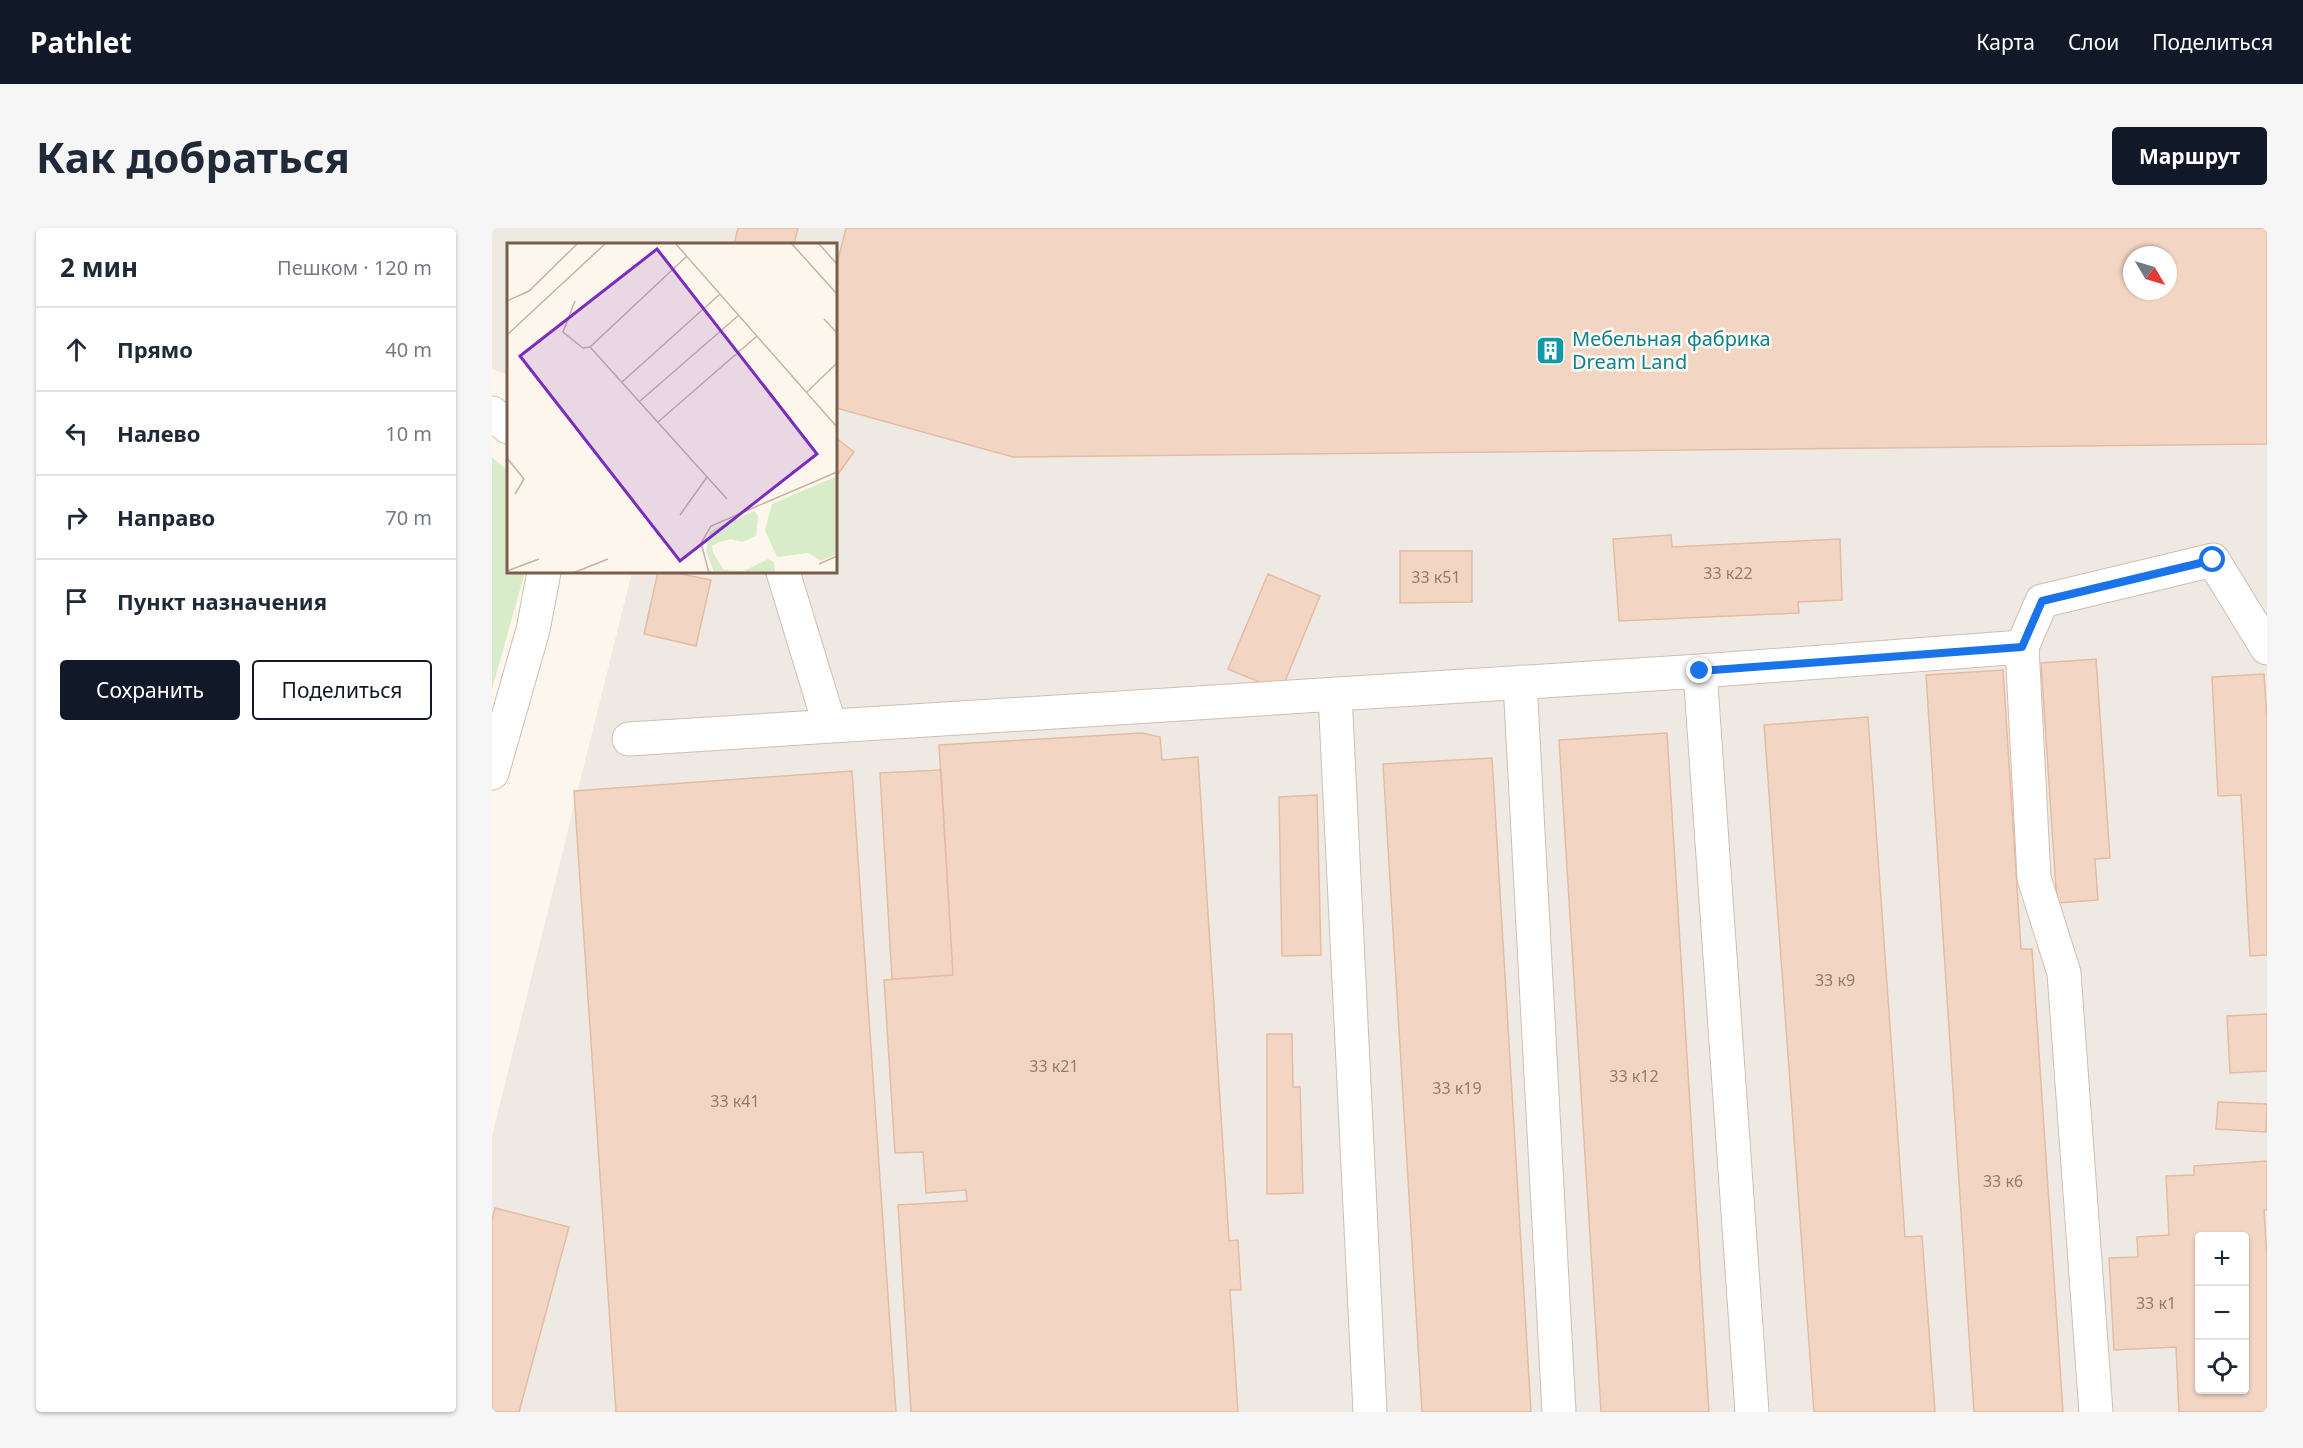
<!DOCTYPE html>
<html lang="ru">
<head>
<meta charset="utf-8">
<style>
  :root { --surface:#fff; --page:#f6f6f7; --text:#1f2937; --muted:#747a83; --line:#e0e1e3; --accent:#111827 }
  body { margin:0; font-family:"Noto Sans",sans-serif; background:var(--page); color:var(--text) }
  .controls { position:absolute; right:18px; bottom:18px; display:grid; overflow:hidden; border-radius:6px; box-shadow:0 2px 4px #0004 }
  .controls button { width:54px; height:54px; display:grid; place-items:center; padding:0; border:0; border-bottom:2px solid var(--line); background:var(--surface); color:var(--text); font:30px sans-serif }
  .compass { position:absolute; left:1631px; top:18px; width:54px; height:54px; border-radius:50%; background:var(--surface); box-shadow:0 2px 4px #0004; rotate:128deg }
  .stop { position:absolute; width:18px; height:18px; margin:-14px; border:4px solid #1a73e8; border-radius:50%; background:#fff }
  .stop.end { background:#1a73e8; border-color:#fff; box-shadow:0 2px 6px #0008 }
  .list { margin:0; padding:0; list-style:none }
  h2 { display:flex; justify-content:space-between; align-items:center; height:78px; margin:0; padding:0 24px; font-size:26px }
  h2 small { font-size:20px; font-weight:400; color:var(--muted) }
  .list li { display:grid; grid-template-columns:39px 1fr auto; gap:18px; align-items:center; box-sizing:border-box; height:84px; padding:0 24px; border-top:2px solid var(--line) }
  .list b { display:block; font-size:22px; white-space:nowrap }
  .list em { font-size:20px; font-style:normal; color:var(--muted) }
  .actions { display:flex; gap:12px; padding:18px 24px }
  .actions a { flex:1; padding:14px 0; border:2px solid var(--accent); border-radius:6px; text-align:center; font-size:21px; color:var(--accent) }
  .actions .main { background:var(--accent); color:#fff }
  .icon { flex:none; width:33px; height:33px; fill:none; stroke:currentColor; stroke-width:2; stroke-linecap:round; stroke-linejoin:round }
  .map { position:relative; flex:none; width:1775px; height:1184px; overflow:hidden; border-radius:6px }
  header { display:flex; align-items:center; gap:36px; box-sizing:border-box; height:84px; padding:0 30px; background:var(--accent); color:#fff }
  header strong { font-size:28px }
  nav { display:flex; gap:33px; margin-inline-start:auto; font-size:21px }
  .intro { display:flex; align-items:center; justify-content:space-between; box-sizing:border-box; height:144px; padding:0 36px }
  h1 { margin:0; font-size:42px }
  .button { padding:15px 27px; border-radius:6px; background:var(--accent); color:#fff; font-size:21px; font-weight:700 }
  main { display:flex; gap:36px; padding:0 36px }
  aside { flex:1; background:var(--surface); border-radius:6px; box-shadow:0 2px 4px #0004 }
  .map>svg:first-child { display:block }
</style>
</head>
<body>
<header>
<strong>Pathlet</strong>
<nav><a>Карта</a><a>Слои</a><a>Поделиться</a></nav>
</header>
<div class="intro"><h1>Как добраться</h1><a class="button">Маршрут</a></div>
<main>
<aside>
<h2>2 мин<small>Пешком · 120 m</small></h2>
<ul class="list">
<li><svg class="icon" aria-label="ahead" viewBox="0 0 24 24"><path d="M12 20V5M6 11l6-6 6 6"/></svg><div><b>Прямо</b></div><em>40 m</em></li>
<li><svg class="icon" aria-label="left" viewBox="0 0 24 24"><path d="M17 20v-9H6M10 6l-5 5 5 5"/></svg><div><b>Налево</b></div><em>10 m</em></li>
<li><svg class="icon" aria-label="right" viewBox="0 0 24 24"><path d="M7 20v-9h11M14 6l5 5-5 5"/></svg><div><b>Направо</b></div><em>70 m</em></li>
<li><svg class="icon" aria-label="arrive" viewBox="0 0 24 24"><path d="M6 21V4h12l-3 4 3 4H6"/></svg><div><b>Пункт назначения</b></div></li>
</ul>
<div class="actions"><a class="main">Сохранить</a><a>Поделиться</a></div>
</aside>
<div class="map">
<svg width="1775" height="1184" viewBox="0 0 1775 1184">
  <rect width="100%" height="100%" fill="#fdf6ec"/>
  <!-- industrial -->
  <path fill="#efe9e4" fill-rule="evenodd" d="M0,0H1775V1184H0V908L140,344H344V16H16V147L0,141ZM1640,27H1676V63H1640ZM1708,1008H1752V1162H1708Z"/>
  <!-- green -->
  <path fill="#d8ecc9" d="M0,229L16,243V344H33L0,461Z"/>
  <!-- building -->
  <path fill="#f3d5c3" stroke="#e6bba3" stroke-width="1.5" fill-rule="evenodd" d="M246,0H306L302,16H242Z
    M354,0H1775V216L521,229L344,180V40ZM1640,27H1676V63H1640Z
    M344,210L362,224L344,249Z
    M1179,307L1180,319L1348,311L1350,372L1306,374L1307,385L1127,393L1121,311Z
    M908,323H980V374L908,375Z
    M166,344H180L219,352L204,418L152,406Z
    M776,346L828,368L789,463L736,441Z
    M1604,431L1618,630L1603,631L1606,672L1565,675L1549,435Z
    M1511,442L1529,721H1540L1571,1184H1482L1434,447Z
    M1772,446L1775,491V727L1758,728L1749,567L1726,568L1720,449Z
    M1376,489L1413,1009L1430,1008L1443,1184H1322L1272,497Z
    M650,505L668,509L670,532L706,529L737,1013L746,1012L749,1062H738L746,1184H419L406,977L475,973L474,962L434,965L431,924L403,925L392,752L461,747L447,517Z
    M1175,505L1217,1184H1109L1067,512Z
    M1000,530L1039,1184H930L891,536Z
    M449,542L461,747L400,751L388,545Z
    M360,543L404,1184H124L82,563Z
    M825,567L829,727L790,728L787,569Z
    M1775,786V843L1738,845L1735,788Z
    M775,806H800L801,859H808L811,965L775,966Z
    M1726,874L1775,876L1774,904L1724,901Z
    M1775,933V982H1772L1775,1031V1184H1687L1684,1119L1622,1122L1617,1030L1646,1029L1645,1009L1677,1007L1674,948L1702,947V938ZM1708,1008H1752V1162H1708Z
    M3,980L77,999L27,1184H0V992Z"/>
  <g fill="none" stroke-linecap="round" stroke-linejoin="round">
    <defs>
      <path id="minor" d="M0,185L16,199
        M291,344L338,498
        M1208,443L1260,1184
        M1028,454L1067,1184
        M843,466L878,1184
        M137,511L1208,443L1530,419
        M0,545L41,402L52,344
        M1604,1184L1572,745L1542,650L1530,419L1550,373L1721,332L1775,420"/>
    </defs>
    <!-- minor casing -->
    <use href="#minor" stroke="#d1beb0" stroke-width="35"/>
    <!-- minor -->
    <use href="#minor" stroke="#fff" stroke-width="33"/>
  </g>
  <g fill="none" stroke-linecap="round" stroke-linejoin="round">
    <!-- route -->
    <path stroke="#1a73e8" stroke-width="8" d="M1208,443L1530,419L1550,373L1721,332"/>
  </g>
  <!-- icons -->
  <defs>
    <symbol id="building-square" viewBox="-11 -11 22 22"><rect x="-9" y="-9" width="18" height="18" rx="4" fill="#0f9aa8" stroke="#fffaf3"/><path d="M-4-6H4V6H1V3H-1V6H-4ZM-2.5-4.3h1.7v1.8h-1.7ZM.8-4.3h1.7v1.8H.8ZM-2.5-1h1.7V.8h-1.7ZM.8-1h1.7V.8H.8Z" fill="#fff"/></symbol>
  </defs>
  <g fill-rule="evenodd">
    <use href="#building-square" x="1042" y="106" width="33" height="33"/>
  </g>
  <g text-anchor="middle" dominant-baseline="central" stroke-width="5" stroke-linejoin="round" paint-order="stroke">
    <!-- number labels -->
    <g font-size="16" fill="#987a6a">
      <text x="1236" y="345">33 к22</text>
      <text x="944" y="349">33 к51</text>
      <text x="1343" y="752">33 к9</text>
      <text x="562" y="838">33 к21</text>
      <text x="1142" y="848">33 к12</text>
      <text x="965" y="860">33 к19</text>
      <text x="243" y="873">33 к41</text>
      <text x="1511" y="953">33 к6</text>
      <text x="1664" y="1075">33 к1</text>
    </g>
    <!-- culture labels -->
    <g font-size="20" fill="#0d838f" stroke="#fffaf3" text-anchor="start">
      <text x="1080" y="110">Мебельная фабрика<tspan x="1080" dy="23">Dream Land</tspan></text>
    </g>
  </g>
  <!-- overview -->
  <g transform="translate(15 15)">
    <rect width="330" height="330" fill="#fdf6ec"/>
    <path d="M330,233V311L314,318L301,310L270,314L258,287L265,261ZM247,268L251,273L249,293L235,299L223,296L211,300L205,303L206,310L217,327L237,328L261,316L267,319L268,330H207L199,307L203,288Z" fill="#d8ecc9"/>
    <path fill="none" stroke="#c5b3a7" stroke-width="1.5" d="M168,0L330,184M284,0L330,51M311,0L330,21M0,58L22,48L71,0M68,58L56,89L76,105L83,104L180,13M317,76L330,90M0,92L99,0M83,104L220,256M115,139L213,51M300,149L330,120M133,158L232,72M151,179L250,93M0,215L17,236L8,251M173,272L200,234M312,321L330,313M0,328L32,316M66,330L101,316M202,330L194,300L204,283L330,229"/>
    <path fill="#7b2cbf" fill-opacity="0.15" stroke="#7b2cbf" stroke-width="3" d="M150,6L310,211L173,318L13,113Z"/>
    <rect width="330" height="330" fill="none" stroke="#7a5c4d" stroke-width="3"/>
  </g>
</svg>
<div class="controls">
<button>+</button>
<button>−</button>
<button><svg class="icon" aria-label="locate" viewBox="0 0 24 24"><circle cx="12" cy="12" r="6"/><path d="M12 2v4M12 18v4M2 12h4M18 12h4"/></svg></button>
</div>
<svg class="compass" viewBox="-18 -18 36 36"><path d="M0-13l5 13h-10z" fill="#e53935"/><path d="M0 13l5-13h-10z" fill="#747a83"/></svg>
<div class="stop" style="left:1721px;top:332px"></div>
<div class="stop end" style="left:1208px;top:443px"></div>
</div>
</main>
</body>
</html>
